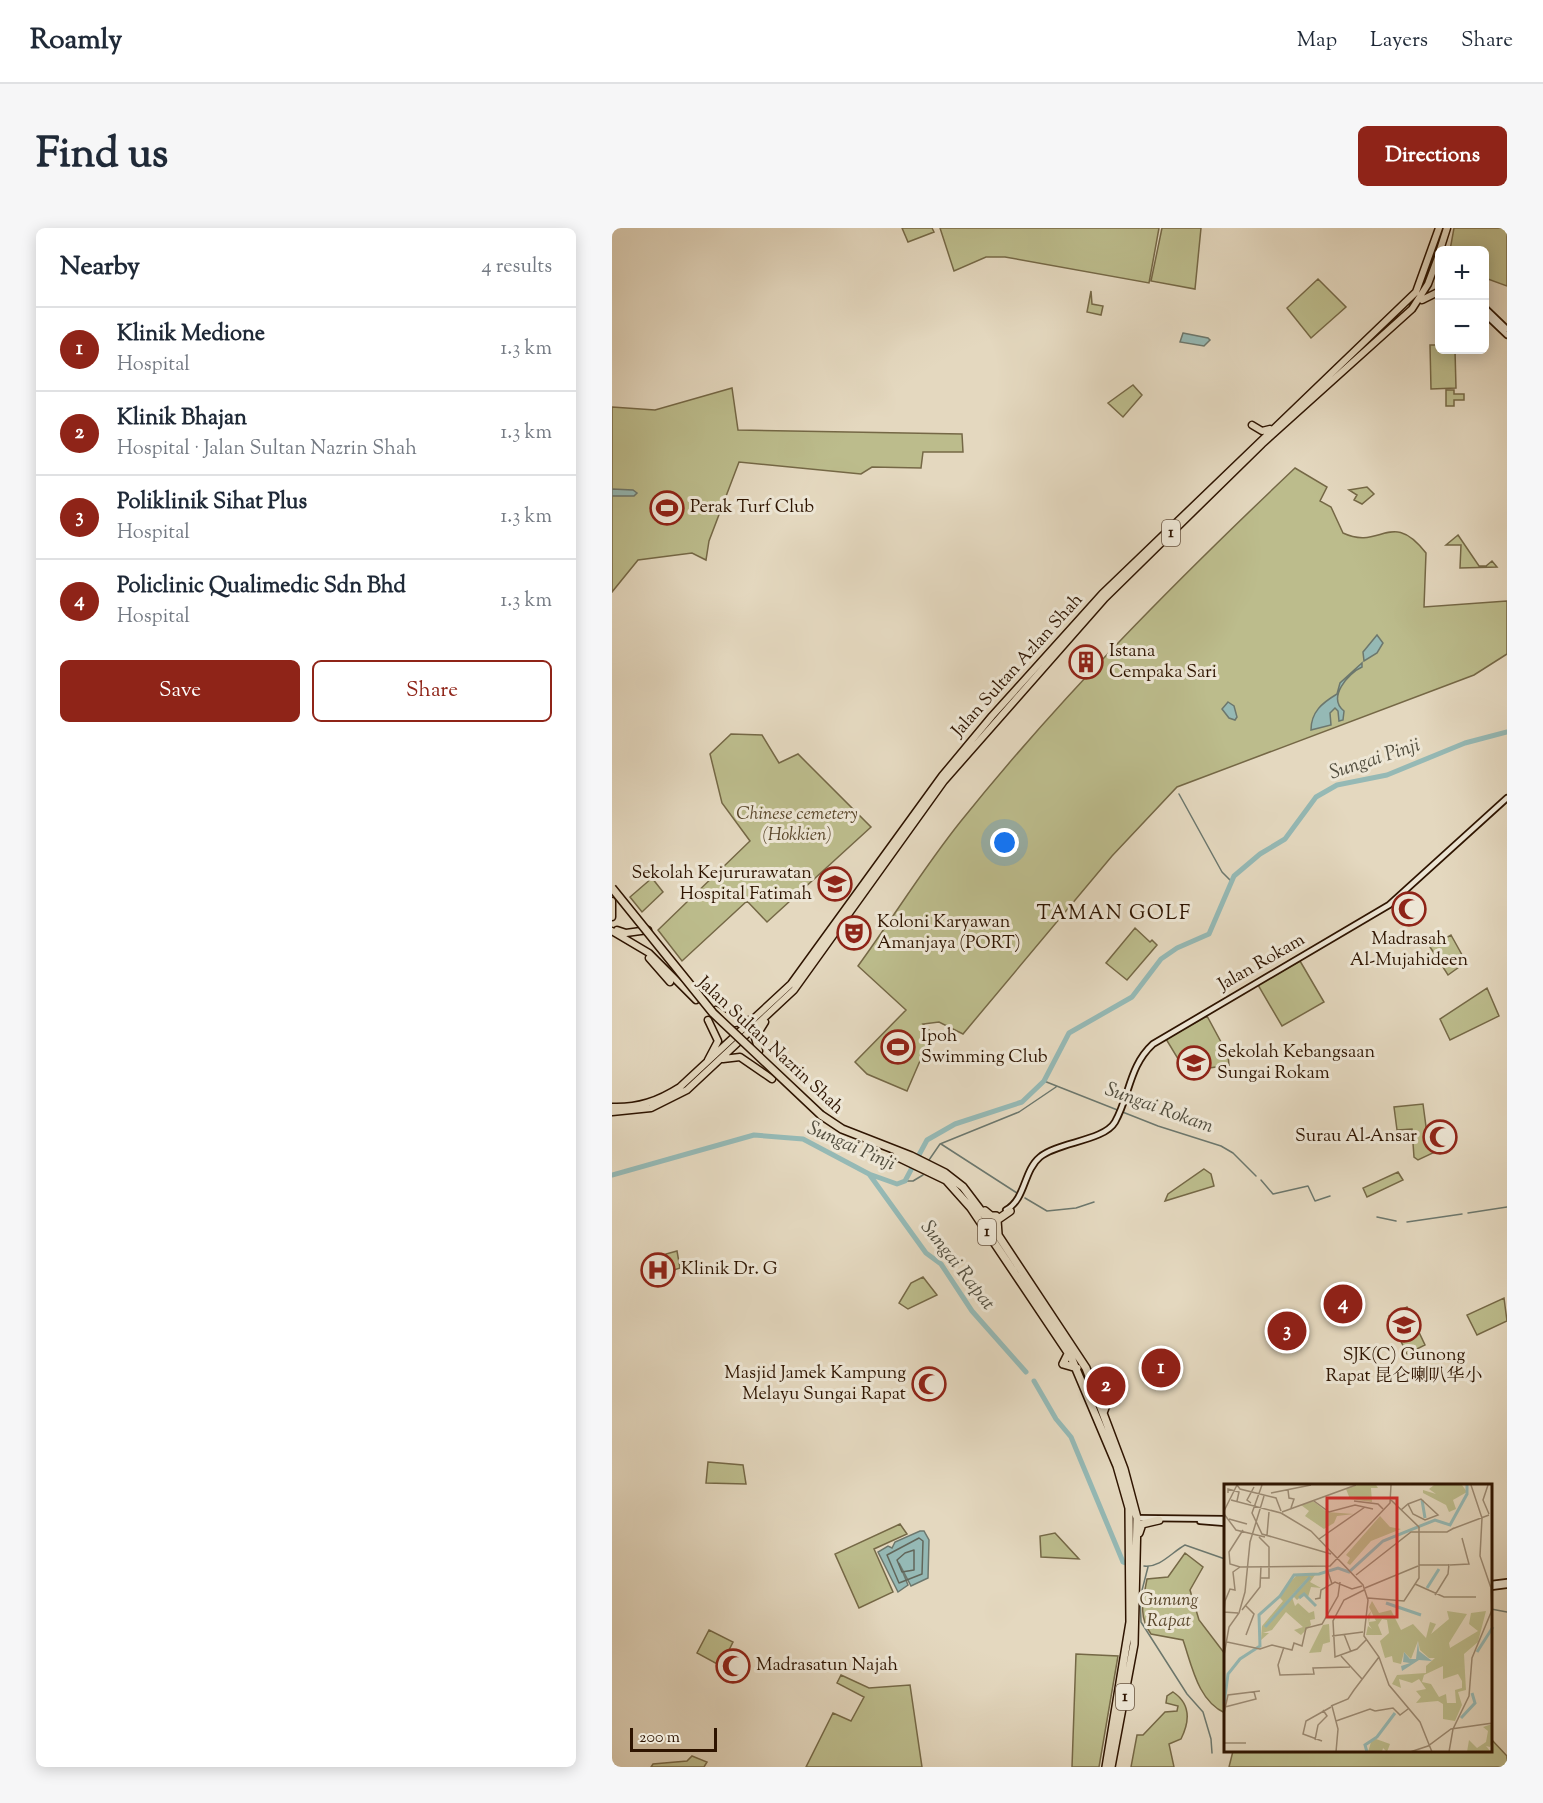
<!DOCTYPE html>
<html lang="en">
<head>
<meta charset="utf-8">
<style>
  :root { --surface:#fff; --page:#f6f6f7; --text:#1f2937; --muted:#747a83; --line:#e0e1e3; --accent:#8f2418 }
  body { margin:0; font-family:"Sorts Mill Goudy","Noto Serif SC",serif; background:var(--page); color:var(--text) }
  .controls { position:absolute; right:18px; top:18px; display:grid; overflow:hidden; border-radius:9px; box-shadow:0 3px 15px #0003 }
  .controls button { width:54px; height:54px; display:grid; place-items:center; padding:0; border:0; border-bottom:2px solid var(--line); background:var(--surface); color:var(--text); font:30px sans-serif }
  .scale { position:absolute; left:18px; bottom:15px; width:87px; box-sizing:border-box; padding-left:6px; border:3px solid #2e1400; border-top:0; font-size:16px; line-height:21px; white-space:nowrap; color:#2e1400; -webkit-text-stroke:4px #ede6d5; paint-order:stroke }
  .you { position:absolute; left:393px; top:615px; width:21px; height:21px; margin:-15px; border:4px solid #fff; border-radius:50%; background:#1a73e8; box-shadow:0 0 0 9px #1a73e833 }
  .badge { display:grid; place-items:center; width:39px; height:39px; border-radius:50%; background:var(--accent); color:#fff; font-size:20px; font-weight:700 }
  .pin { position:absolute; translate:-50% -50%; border:3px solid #fff; box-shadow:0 2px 6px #0006 }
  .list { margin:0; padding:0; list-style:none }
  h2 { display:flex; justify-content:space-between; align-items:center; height:78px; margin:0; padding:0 24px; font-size:26px }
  h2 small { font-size:20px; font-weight:400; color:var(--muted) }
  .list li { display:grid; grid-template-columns:39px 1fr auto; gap:18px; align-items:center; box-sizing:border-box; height:84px; padding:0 24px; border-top:2px solid var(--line) }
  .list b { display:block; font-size:22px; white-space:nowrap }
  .list p { margin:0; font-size:20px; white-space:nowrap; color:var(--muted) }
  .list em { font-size:20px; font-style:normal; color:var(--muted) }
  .actions { display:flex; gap:12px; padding:18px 24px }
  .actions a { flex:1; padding:14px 0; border:2px solid var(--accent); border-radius:9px; text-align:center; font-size:21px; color:var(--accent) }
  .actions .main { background:var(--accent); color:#fff }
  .map { position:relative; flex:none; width:895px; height:1539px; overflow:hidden; border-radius:9px }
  header { display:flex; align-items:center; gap:36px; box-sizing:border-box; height:84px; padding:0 30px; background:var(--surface); border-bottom:2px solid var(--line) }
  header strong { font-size:28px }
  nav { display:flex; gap:33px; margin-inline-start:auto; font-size:21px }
  .intro { display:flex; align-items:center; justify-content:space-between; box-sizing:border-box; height:144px; padding:0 36px }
  h1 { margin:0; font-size:42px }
  .button { padding:15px 27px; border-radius:9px; background:var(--accent); color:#fff; font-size:21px; font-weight:700 }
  main { display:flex; gap:36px; padding:0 36px }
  aside { flex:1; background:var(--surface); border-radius:9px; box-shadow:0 3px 15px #0003 }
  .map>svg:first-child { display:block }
</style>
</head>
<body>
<header>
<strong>Roamly</strong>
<nav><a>Map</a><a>Layers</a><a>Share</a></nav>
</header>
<div class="intro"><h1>Find us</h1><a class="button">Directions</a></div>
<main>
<aside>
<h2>Nearby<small>4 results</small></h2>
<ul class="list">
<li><span class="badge">1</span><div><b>Klinik Medione</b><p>Hospital</p></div><em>1.3 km</em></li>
<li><span class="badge">2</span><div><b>Klinik Bhajan</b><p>Hospital · Jalan Sultan Nazrin Shah</p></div><em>1.3 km</em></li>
<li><span class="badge">3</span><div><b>Poliklinik Sihat Plus</b><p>Hospital</p></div><em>1.3 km</em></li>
<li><span class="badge">4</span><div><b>Policlinic Qualimedic Sdn Bhd</b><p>Hospital</p></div><em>1.3 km</em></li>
</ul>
<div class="actions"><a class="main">Save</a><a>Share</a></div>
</aside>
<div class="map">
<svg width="895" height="1539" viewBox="0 0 895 1539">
  <rect width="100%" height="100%" fill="#e4d8bf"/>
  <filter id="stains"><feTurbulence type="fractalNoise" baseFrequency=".00333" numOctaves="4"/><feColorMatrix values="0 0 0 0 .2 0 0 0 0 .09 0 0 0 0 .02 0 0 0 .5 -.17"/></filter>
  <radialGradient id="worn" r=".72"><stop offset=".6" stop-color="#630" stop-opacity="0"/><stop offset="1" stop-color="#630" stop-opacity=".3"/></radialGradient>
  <!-- green -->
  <path fill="#bcbc8c" stroke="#756846" stroke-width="1.5" d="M290,0H320L322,4L296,14Z
    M328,0H547L537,55L393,29H374L342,43Z
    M550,0H589L583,61L539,53Z
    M842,0H895V58L873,50V22H838Z
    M706,51L734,79L699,110L675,80Z
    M479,63L480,76L491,78L489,87L475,84Z
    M818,117H827L828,122H843L844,160L819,161Z
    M521,157L530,167L511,189L496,175Z
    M120,160L126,202L350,206L351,224H311L309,240L260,239L249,246L127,234L97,313L94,332L80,325L26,332L0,364V179L43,182Z
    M834,162H842V166H852V172H842V178H834Z
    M683,240L715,259L708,273L719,279L731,305C769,323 779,280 814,325L812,379L895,373V426L862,447L565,559L500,628L351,806L327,794L311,796L320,805L295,863L255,846L243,834L294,782L246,738C281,690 312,639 349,593C450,467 565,352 683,240Z
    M755,259L762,266L750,276L742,272L745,267L737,262Z
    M846,307L867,338H874L880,333L885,339L848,340L849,317H834Z
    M119,506L150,507L167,535L186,526L259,599L155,694L135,673L70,733L46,702L138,613L110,575L98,526Z
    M40,650L51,664L30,684L18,669Z
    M523,700L538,714L540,712L545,717L515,752L494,735Z
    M839,707L854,734L836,747L818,719Z
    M688,733L712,774L670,798L646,757Z
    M875,760L887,788L838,812L828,791Z
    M595,788L616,827L617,837L571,844L568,834L554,811Z
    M811,876L815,906L823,924L806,932L802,929L800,901L785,902L782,879Z
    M592,941L599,946L602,958L553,973L556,966Z
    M786,944L791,952L755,969L751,960Z
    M65,1023L68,1040L62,1042L58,1040L54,1026Z
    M311,1049L325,1067L296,1081L287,1075L299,1055Z
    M892,1070L895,1093L865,1107L855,1087Z
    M795,1079L813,1117L795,1126L777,1088Z
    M96,1234L131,1237L134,1256L94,1255Z
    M288,1296L295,1306L262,1321L281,1364L247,1380L223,1326Z
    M443,1305L467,1331L429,1329L428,1308Z
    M573,1325L591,1339L578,1362L587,1392L613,1426V1485C586,1473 580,1438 571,1412L539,1406C526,1388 531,1372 535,1351L556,1349Z
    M97,1402L121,1414L110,1436L107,1437L85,1425Z
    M464,1426L506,1428L487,1539H460Z
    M229,1447L257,1460L298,1457L310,1539H194L221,1485L239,1493L252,1469L225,1455Z
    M561,1464C579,1476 578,1493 569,1511L557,1516L562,1539H519L525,1507H531L553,1484L565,1483L566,1478L554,1475L555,1468Z
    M879,1511L895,1528V1539H617L621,1523L879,1522Z
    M80,1528L95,1534L92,1539H39L41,1536L75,1533Z"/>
  <!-- water -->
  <path fill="#95b9b5" stroke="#6c776d" stroke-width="1.5" d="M571,105L596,110L598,112L592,118L568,114Z
    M0,261L21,262L25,265L22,268H0Z
    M765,407L771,415L765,425L752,433L751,424Z
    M750,435V439C736,445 715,470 732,483L731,492L727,493L726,483L723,480L718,485L719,497L699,502C699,484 710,475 725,466L728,455Z
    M616,474L622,478L625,489L623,492L617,490L610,481Z
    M308,1303H312L317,1312L316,1350L299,1358L287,1335L296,1357L286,1364L266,1324L276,1318L280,1320L283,1314Z"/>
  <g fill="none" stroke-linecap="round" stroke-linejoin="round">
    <!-- shore -->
    <path stroke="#62665a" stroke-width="1.5" d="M307,1310L311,1313L310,1346L287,1355L275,1327Z
      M302,1322V1342L290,1344L285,1332L293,1325Z"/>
    <!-- stream -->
    <path stroke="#6c776d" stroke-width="1.5" d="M567,566L610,644L620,654
      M432,853L546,898L609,918L621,925L644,948
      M329,916L405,965
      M317,932L328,916L407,884L444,859
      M649,952L661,966L696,958L703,973L718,968
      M293,953H301L311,947
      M413,970L435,983L464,980L482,974
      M856,985L895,979
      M765,989L784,993
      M795,994L850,986
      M532,1338C548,1340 560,1324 573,1317L613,1331
      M536,1339L528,1370L529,1394L575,1466L591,1484L599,1511L600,1525
      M879,1381L895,1384"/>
    <!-- river -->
    <path stroke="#95b9b5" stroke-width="5" d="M257,946L314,1025L329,1036L360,1083L414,1144
      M0,947L142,907L191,911L257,946L285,956L293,953L315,912L343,896L410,874L432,853L457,805L520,769L549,731L565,720L597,706L622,648L648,626L673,611L704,569L725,557L775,547L853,515L895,504
      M422,1153L444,1191L459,1209L511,1334L516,1336"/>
    <defs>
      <path id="secondary" d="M873,80L895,101
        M873,86L895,107
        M394,982C414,971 411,943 428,929C446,914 492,913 503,894C518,867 517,838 541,816L777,677L895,570
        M525,1290L613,1291
        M588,1293L613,1295
        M879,1356L895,1354
        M879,1359L895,1357"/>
      <path id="primary" d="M828,22L835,0
        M810,72L828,63
        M640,197L650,203L658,201
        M0,673V689
        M5,702L14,705L36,702
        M0,703L37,725L84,772
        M37,730L58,754
        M104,782L123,795L138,792
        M147,823L143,810L153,794
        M111,831L128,829L160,851
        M96,832L106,813L96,792
        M0,879C26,880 46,873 68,859L179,756L330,548L380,488L490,366L804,64L827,0
        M0,884L39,880L75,862L182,762L332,553L493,370L650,216L800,81L816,56L828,24"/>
      <path id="trunk" d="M209,887L230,901L299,928L333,945L351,959L376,992L474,1140L512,1241L525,1290L522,1416L499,1539
        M284,928L334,952L359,980L459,1129L505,1238L517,1280L518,1394L494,1539
        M373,983L379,988H384
        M386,1006L385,992L398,983
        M457,1124L451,1136L465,1140
        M491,1185L494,1177L505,1171
        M527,1305L530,1296L547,1292"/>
    </defs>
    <!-- secondary casing -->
    <use href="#secondary" stroke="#2e1400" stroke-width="8"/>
    <!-- primary casing -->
    <use href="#primary" stroke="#2e1400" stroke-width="9"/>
    <!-- trunk casing -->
    <use href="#trunk" stroke="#2e1400" stroke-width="10"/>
    <!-- secondary -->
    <use href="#secondary" stroke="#ede6d5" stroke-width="4.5"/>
    <!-- primary -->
    <use href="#primary" stroke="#e4d8bf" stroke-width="6"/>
    <!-- trunk -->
    <use href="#trunk" stroke="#e4d8bf" stroke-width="7"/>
    <defs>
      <path id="trunk-bridge" d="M0,660L101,785L209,887"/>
    </defs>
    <!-- trunk-bridge casing -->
    <use href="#trunk-bridge" stroke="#2e1400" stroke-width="10" stroke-linecap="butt"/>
    <!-- trunk-bridge -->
    <use href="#trunk-bridge" stroke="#e4d8bf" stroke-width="7"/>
  </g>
  <!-- icons -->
  <defs>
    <symbol id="stadium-ring" viewBox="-11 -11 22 22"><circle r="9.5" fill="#ede6d5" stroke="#8f2418" stroke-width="1.5"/><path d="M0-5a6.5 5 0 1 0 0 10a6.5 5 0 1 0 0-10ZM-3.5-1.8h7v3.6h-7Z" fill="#8f2418"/></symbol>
    <symbol id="building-ring" viewBox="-11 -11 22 22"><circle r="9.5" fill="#ede6d5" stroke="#8f2418" stroke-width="1.5"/><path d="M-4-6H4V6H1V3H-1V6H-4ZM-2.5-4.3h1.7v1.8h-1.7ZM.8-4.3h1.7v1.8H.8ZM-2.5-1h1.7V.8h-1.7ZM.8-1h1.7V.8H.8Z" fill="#8f2418"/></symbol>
    <symbol id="university-ring" viewBox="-11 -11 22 22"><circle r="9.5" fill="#ede6d5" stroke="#8f2418" stroke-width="1.5"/><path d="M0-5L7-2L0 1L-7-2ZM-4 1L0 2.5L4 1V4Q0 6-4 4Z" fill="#8f2418"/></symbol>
    <symbol id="mosque-ring" viewBox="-11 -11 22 22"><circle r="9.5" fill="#ede6d5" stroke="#8f2418" stroke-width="1.5"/><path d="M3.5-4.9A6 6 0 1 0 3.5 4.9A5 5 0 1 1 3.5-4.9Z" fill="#8f2418"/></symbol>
    <symbol id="theatre-ring" viewBox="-11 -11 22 22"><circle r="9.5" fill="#ede6d5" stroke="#8f2418" stroke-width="1.5"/><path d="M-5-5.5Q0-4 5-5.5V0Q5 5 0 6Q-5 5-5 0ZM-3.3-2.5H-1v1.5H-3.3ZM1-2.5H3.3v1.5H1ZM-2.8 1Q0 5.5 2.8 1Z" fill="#8f2418"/></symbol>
    <symbol id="school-ring" viewBox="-11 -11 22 22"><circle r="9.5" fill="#ede6d5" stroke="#8f2418" stroke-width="1.5"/><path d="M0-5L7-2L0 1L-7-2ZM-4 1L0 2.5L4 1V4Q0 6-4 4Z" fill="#8f2418"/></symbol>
    <symbol id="hospital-ring" viewBox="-11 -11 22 22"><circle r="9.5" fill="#ede6d5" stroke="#8f2418" stroke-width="1.5"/><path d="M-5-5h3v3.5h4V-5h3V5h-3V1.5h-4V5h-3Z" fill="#8f2418"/></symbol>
  </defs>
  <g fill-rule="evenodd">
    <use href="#stadium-ring" x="36" y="261" width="38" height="38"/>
    <use href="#building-ring" x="455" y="415" width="38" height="38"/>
    <use href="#university-ring" x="204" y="637" width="38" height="38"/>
    <use href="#mosque-ring" x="778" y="662" width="38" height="38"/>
    <use href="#theatre-ring" x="223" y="686" width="38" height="38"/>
    <use href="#stadium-ring" x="267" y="800" width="38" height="38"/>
    <use href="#school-ring" x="563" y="816" width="38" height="38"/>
    <use href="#mosque-ring" x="809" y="890" width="38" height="38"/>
    <use href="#hospital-ring" x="27" y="1023" width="38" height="38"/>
    <use href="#school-ring" x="773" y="1078" width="38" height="38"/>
    <use href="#mosque-ring" x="298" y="1137" width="38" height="38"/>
    <use href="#mosque-ring" x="102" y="1419" width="38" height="38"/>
  </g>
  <g text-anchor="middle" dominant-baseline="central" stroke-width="6" stroke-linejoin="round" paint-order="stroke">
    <!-- shield labels -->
    <g fill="#ede6d5" stroke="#675340" stroke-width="1.5">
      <rect x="550" y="292" width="18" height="26" rx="4.5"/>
      <rect x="366" y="991" width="18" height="26" rx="4.5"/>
      <rect x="504" y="1456" width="18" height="26" rx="4.5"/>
    </g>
    <g font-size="16" font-weight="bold" fill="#2e1400">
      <text x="559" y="305">1</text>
      <text x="375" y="1004">1</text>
      <text x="513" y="1469">1</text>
    </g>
    <!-- poi labels -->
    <g font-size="18" fill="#2e1400" stroke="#ede6d5" text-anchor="start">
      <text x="78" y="280">Perak Turf Club</text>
      <text x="497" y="424">Istana<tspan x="497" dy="21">Cempaka Sari</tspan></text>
      <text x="200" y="646" text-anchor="end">Sekolah Kejururawatan<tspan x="200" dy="21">Hospital Fatimah</tspan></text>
      <text x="265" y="695">Koloni Karyawan<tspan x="265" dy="21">Amanjaya (PORT)</tspan></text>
      <text x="797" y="712" text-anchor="middle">Madrasah<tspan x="797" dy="21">Al-Mujahideen</tspan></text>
      <text x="309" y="809">Ipoh<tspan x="309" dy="21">Swimming Club</tspan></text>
      <text x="605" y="825">Sekolah Kebangsaan<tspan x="605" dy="21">Sungai Rokam</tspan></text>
      <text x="805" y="909" text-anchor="end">Surau Al-Ansar</text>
      <text x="69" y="1042">Klinik Dr. G</text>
      <text x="792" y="1128" text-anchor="middle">SJK(C) Gunong<tspan x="792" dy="21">Rapat 昆仑喇叭华小</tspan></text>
      <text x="294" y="1146" text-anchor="end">Masjid Jamek Kampung<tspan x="294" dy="21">Melayu Sungai Rapat</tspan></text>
      <text x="144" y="1438">Madrasatun Najah</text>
    </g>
    <!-- street labels -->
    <g font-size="18" fill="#2e1400" stroke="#ede6d5">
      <text transform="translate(406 438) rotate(-48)">Jalan Sultan Azlan Shah</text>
      <text transform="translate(650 735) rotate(-30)">Jalan Rokam</text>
      <text transform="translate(158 818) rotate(43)">Jalan Sultan Nazrin Shah</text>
    </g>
    <!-- park labels -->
    <g font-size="18" font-style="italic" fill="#59462a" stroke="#ede6d5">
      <text x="185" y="587">Chinese cemetery<tspan x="185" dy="21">(Hokkien)</tspan></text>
      <text x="557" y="1373">Gunung<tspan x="557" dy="21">Rapat</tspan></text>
    </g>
    <!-- water labels -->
    <g font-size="20" font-style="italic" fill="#524e3f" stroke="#ede6d5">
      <text transform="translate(763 532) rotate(-18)">Sungai Pinji</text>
      <text transform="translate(547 881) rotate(20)">Sungai Rokam</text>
      <text transform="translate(239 919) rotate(24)">Sungai Pinji</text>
      <text transform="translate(345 1038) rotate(52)">Sungai Rapat</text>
    </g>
    <!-- neighbourhood labels -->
    <g font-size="20" letter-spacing="1.5" fill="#2e1400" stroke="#ede6d5">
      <text x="502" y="686">TAMAN GOLF</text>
    </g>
  </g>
  <!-- overview -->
  <g transform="translate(612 1256)">
    <rect width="268" height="268" fill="#e4d8bf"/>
    <path d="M133,1H152L154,4H147L148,18L126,15L122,5ZM210,1H238L243,8L229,16L232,25L225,28L222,21L199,9V6L212,10L205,5ZM89,17L103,28L130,30L113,32L110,39L100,45L81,32L85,27L77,21ZM156,32L166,43L177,45L147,57L126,81L123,79L126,74L122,71ZM73,91H91L86,98L97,104L87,103L84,113L80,110L73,116L69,112L85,92L41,142L68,113L71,122L74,119L85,129L90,127L91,135L86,136L87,141L77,151L70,146L79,143L62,128L48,146L39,149H45L37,156L38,142L59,117L56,114L64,100ZM148,117L155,129L167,126L177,146L189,140L202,154L206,138L212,140L207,150L225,135L223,127L243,130L225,159L226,164L254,147L245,140L247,129L262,127L254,158L240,170L242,206L234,208L238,221L231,237L219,235V220L214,217L192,219L197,213L192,207L202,205L195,195L188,199L175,195L177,204L168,200L173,191L202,189V182L211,174H205L196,166L194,157L187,175L180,168L177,180L169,178L168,172L161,174L156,157L165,149L163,136L158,135L154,141L158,151H142L144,142L148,145L145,141L144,131L147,127L145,138L152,137L145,123ZM219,182V195L234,190L238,197V204L231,206L232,219H223L222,210L215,213L207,200L198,198L200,191ZM105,140L106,158L99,160L97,168L85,169L99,141ZM268,240V258L266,263L262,262L267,268H243L245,256L253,264L262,258L264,247L259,243ZM152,255L166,260L163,268L159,264L158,268H144L147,258Z" fill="#bcbc8c" fill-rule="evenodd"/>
    <path d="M194,157L195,167L208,177L195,176L178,187L177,182L186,179L179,178L180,168L186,175H192Z" fill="#95b9b5"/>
    <path fill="none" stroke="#95b9b5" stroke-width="3" d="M198,16L201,34M203,104L215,85M75,114L80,110L92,122M162,119L197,131M41,143L86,93M253,168L269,143M0,220L4,190L16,175L36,162L35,131L56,112L70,91L95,90L114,84L125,88L159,57L211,36L226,41L243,10V1M237,234L251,219L248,209M143,268L141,261L153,253L171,229"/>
    <path fill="none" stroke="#9b8a73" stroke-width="1.5" d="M13,1L16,5L52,14L57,27M38,1L28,29L38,50L107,70M264,1L259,16L265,30M64,6L65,14L70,15L67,24M4,9V5L15,8L13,17M47,9L87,1M7,16L57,29M90,17L105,28L131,21L149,25M130,17L154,20L159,25M27,19L23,16L30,3M177,26L184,20L197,15L214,31L201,36L189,30L184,20M0,27L13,1M58,28L132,1M57,29L87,47L139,101L144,116L140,152L155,173L165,201L196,238L208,268M0,30L12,46L41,53M5,35L23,40M228,45L265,31M19,46L5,68L6,80L16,83L106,82L166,19L167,1M43,51L45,28M35,53L45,63V94H37M95,55L141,23M195,81H225M226,81L245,80L238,54M102,82L108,100M132,91L187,48H223L230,44M191,100L220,113H252M141,104L194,82M140,106L120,116L109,137L111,173L133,165L142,156M211,111L224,90L225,80M144,114L180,117L195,94V43L167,16M91,115L96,114L97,106L111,98L128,105L138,102M22,122L30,130L22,151M18,126L36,103L37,82M14,129L0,128L1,117L6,105L11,106L9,88L16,83M120,150L127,168M108,152L139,148M3,158L36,165L48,161L68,166L70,159L78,162L82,144L98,140L114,112L116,98M60,163L54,181L56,191L90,190L89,184L126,183M0,171L5,143L15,129L21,108L26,58L40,12M117,172L138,195M130,206L155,173M107,222L124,215L130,206M108,222L114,245L112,268M1,223L32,215L30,208M151,227L169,224L176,231L184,225M0,229L4,211L36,207M112,237L146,225L151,227M91,256L94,241L103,232L99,226M98,257L79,250L82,237L107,223M0,259H22M186,268L204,262L227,245L269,239M225,268L229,245L245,212L248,174L268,126L267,104L256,72L258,34L247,1"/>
    <path fill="#d62828" fill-opacity="0.15" stroke="#d62828" stroke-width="3" d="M103,14H173V133H103Z"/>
    <rect width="268" height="268" fill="none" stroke="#2e1400" stroke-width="3"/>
  </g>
  <rect width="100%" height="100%" filter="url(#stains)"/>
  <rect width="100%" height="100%" fill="url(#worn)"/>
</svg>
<div class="controls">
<button>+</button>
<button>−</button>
</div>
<div class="scale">200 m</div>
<div class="you"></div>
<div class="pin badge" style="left:549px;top:1140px">1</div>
<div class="pin badge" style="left:494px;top:1158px">2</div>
<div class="pin badge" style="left:675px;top:1103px">3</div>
<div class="pin badge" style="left:731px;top:1076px">4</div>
</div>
</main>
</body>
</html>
